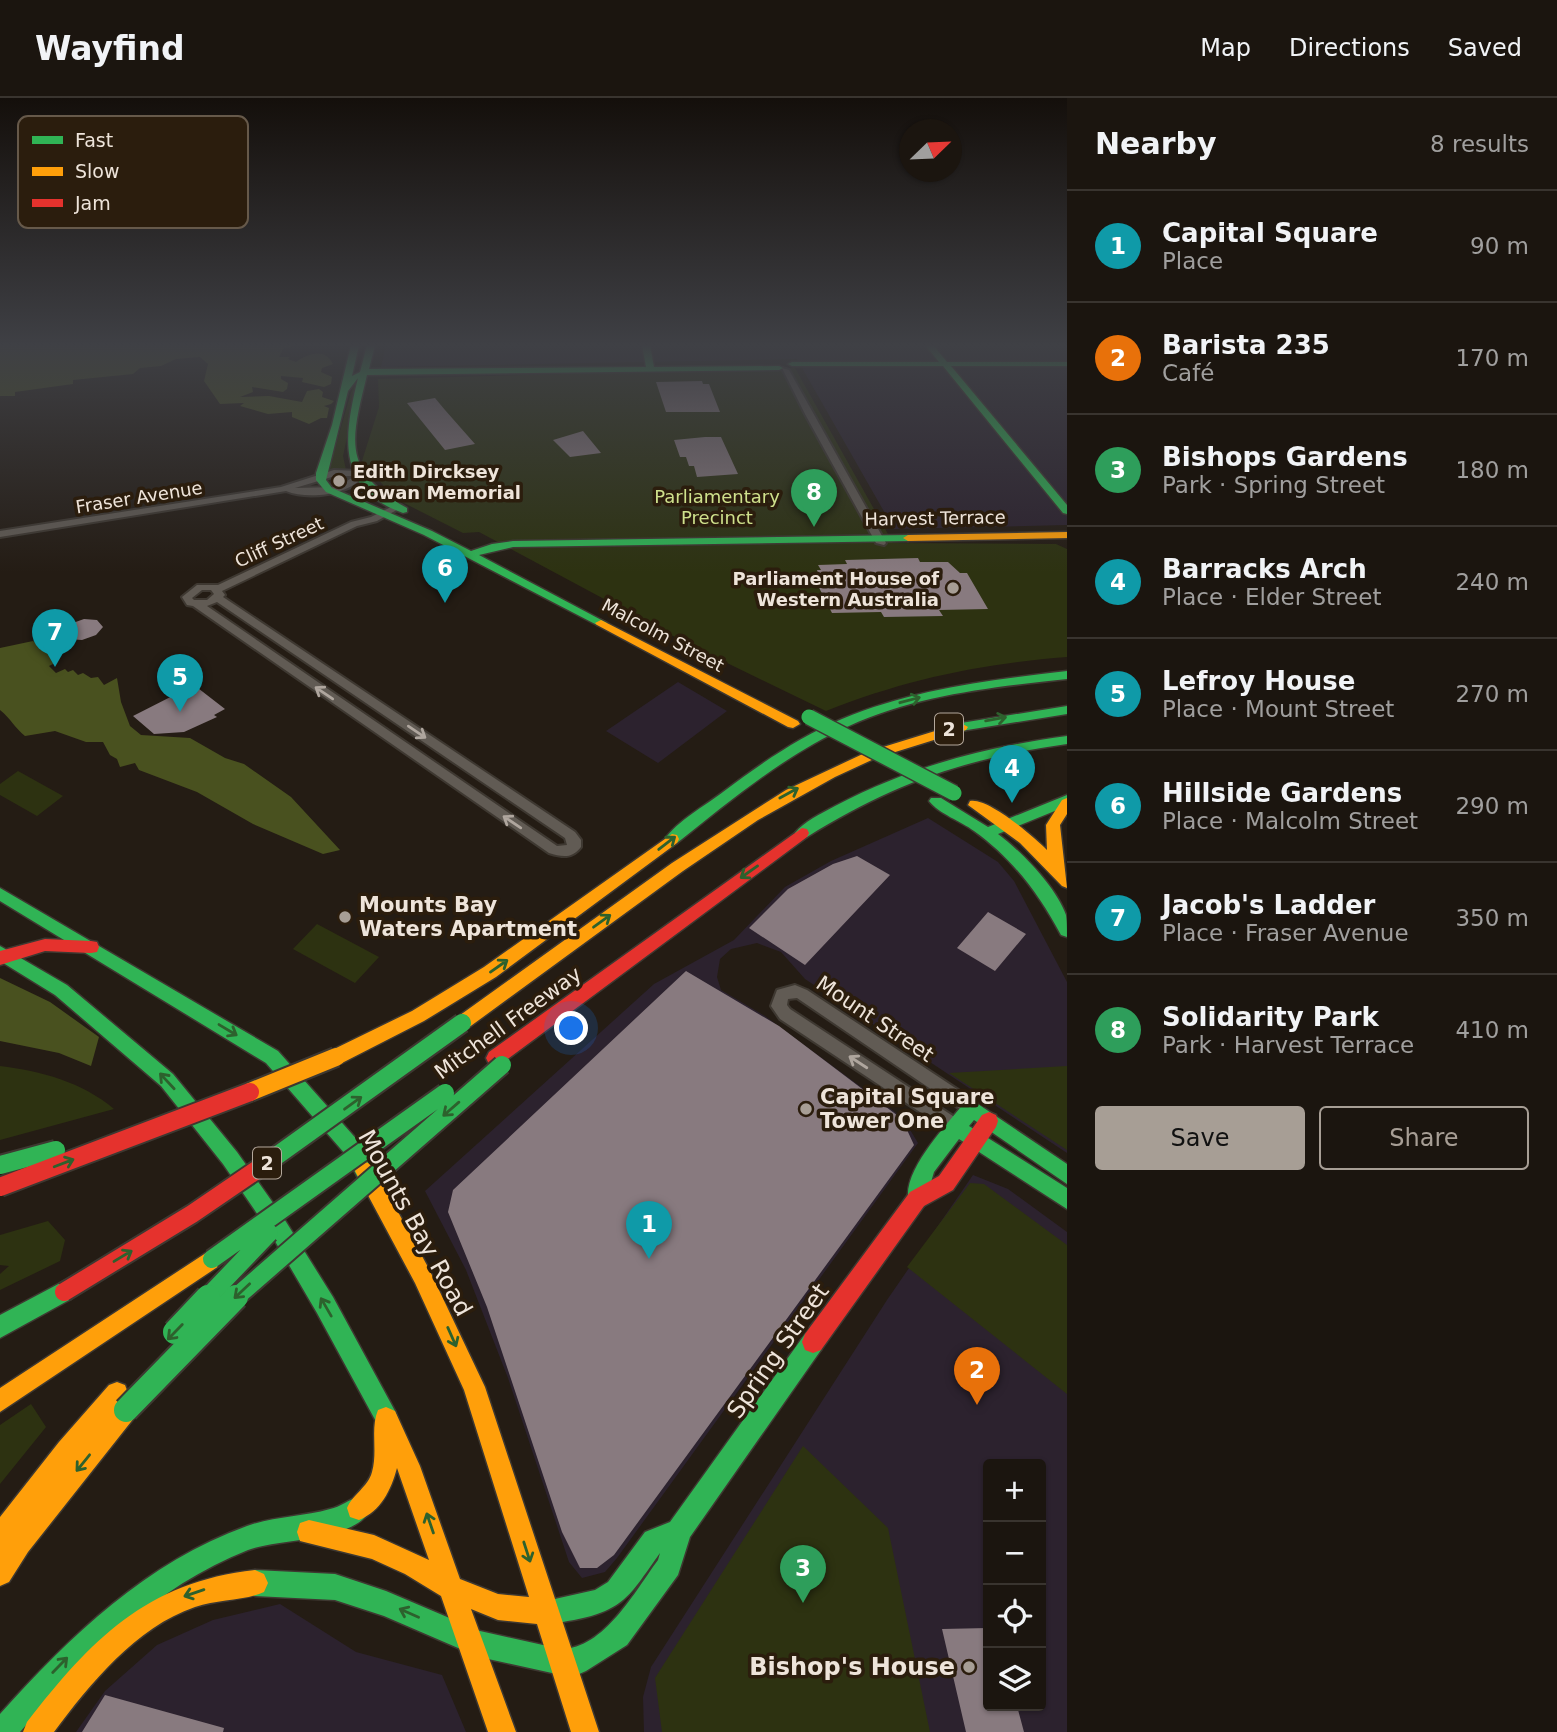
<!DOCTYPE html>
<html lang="en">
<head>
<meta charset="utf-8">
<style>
  :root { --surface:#1b150f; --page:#241e18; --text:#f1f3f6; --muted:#a09f9e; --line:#39342f; --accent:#a79e95 }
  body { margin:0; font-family:"DejaVu Sans",sans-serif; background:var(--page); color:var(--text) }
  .controls { position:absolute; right:21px; bottom:21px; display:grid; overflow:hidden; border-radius:7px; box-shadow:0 2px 5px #0004 }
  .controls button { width:63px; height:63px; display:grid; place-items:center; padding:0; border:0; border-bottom:2px solid var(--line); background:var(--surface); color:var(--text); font:35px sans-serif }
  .compass { position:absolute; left:899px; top:21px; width:63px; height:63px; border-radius:50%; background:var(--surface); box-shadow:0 2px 5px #0004; rotate:67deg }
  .you { position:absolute; left:572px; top:931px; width:24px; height:24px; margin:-18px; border:5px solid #fff; border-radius:50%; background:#1a73e8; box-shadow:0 0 0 10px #1a73e833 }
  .badge { display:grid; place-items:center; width:46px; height:46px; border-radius:50%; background:var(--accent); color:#fff; font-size:23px; font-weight:700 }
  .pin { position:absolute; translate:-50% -58px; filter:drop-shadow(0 2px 4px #0008) }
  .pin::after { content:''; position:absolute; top:37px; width:24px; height:21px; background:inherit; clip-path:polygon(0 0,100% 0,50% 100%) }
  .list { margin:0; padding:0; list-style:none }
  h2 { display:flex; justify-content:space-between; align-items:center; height:91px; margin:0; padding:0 28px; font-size:30px }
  h2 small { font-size:23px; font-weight:400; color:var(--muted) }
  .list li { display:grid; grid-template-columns:46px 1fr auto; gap:21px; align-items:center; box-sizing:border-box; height:112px; padding:0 28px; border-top:2px solid var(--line) }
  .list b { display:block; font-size:26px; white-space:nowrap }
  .list p { margin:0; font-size:23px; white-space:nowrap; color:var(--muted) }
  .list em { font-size:23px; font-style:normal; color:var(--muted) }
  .actions { display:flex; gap:14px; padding:21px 28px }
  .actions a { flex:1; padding:16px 0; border:2px solid var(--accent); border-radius:7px; text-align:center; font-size:24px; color:var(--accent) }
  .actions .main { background:var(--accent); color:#111 }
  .icon { flex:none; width:38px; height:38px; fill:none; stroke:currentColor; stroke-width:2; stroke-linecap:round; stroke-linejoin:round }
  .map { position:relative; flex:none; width:1067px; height:1634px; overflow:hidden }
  header { display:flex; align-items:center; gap:42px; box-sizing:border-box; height:98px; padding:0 35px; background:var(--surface); border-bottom:2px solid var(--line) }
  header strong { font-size:33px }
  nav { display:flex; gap:38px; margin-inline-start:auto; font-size:24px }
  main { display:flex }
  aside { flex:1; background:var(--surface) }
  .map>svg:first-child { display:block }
</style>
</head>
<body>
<header>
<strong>Wayfind</strong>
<nav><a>Map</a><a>Directions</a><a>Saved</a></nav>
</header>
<main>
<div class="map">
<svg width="1067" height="1634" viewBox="0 0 1067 1634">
  <rect width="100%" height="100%" fill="#241c14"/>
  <!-- commercial -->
  <path fill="#2c222e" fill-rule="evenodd" d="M386,247H1067V427L894,431L797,261L381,269Z
    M678,584L727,613L658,665L606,633Z
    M928,720L998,764L1014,783L1067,884V1055L805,881L781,854L757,845L731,851L720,861L717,879L721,892L765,918L903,1020L918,1045L617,1460L605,1474L582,1480L569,1464L508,1280L466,1172L425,1093L654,886L734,842L785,789L831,763Z
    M973,1077L1008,1091L1067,1134V1634H644L643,1599L651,1569L887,1202ZM988,1366H1041V1608H988Z
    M280,1506L356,1554L442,1577L466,1634H76L105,1593L157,1547L213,1522Z"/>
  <!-- green -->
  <path fill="#2d3211" d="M795,270L893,445L1056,446L1067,451V559C980,566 907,581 826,613L688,546L479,434L463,435L402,404L391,396L362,363L379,309L378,281Z
    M360,278L343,358L346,372L328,374L355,281Z
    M18,673L63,698L37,718L0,697V686Z
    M317,826L379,859L355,885L293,851Z
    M0,968C41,973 82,984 114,1011L0,1042Z
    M1067,968V1052L949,975Z
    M970,1085L984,1086L1067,1147V1296L907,1169Z
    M48,1123L65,1142L60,1163L0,1192V1176L9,1168L0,1167V1137Z
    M31,1306L46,1329L0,1386V1327Z
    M803,1348L888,1430L930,1634H662L655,1580Z"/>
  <!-- forest -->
  <path fill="#49511f" d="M0,247H296L283,251L279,259H290L288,261L296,264C308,256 324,249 333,266L322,270L321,274L332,279L331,286L324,289L302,284L303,280L281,278V281L288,285L287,291L283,294L252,289L253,294L240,299L269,298L302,304L307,293L319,291L323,294L322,299L334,303L331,306L324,308L329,310L327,320H321L309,326L292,319V314L268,316L240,308L244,305L220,306L204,283L208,266L200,259L176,261L161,268L140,270L133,276L73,282V286L15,294V298H0Z
    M33,543L48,553L54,554V562L57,564L49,568L56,575L65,571L68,574L73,572L78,577L83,575L91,580L98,579L104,587L117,580L121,604L130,628L141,637L190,640L225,660L244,666L291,699L340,752L323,756L253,726L197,694L139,672L135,665L120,669L117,661L110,657L103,644H86L55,633L25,638C15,630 11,621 0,612V550Z
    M0,880L50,904L99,939L91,968L59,955L0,943Z"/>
  <!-- building -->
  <path fill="#887a7f" d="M702,283L703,286H709L720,314H666L656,284Z
    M435,300L445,312L475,346L445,352L407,305Z
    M583,333L601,355L570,359L553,342Z
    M705,339H721L738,376L697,379L694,368H689L686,359H680L674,342Z
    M918,460L920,464H948L960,475H967L988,511L939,512L943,518L884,519L881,514L832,515L813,478H819L817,472H821L818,467L847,466L845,462Z
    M84,521L97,522L103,529L96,537L82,542L68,541L63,534L70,526Z
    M194,587L225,611L214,617L217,619L184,634L154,636L133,618Z
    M857,758L890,777L805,867L749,830L788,791L833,766Z
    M988,814L1026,836L995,873L957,850Z
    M686,873L779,928L902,1021L914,1047L614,1457L597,1470H580L562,1434L487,1209L448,1114L453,1092Z
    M988,1530V1608H1017L1024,1634H966L942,1531Z
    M105,1597L224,1630L223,1634H82Z"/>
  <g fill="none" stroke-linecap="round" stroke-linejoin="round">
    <defs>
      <path id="street" d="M782,270L789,272L886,445L884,447L876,445L805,316Z
        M334,372L359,373L364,378C349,397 308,402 286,393L0,439V433L281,389ZM335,378H355L337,389L295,390Z
        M395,407L402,409L377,423L357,428L222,493L225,497L223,499L575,734L581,742V749C572,761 562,759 549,755L193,508L187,507L182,499L197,487H218L351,424L371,419ZM202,492H211L214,496L207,502H194L192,500ZM217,504L565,740L567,747L557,748L207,508Z
        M795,887L807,892L978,1005L980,1010L978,1015L972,1018L966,1015L797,900L788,901L787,907L790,911L962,1024L964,1029L962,1034L956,1037L950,1034L780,921L771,908L777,892Z"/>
      <path id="fast" d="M351,247H359L352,278L360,274L367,247H375L369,271L646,269L642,247H650L654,269L779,268L783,270L779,272L367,277C351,343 341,372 407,410V414L403,415C335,391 344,337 358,280L348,293L326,382L332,390L432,433L471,453L492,446L513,443L908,437L913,440L908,443L513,449L479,457L607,525L605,527H597L424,437L326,394L316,382V375L332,327Z
        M925,247H933L947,264H1067V268H951L1067,407V416L1063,415L943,268H792L788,266L792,264H939Z
        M1067,573V581C993,589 917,597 849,628C786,656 731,702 677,745H667L665,741C676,724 706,707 723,694C760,666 799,639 842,621C913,591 990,582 1067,573Z
        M1067,608V616L961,633L954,629L961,625Z
        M1067,638V646C967,660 893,685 807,739H797L795,735C803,724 822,715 835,708C909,669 985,649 1067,638Z
        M1067,697V708L998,736C1022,754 1056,789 1066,817C1067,823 1067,832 1067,839L1061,837C1039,796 1013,761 974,733C961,723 939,716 929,703L931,700H941L988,729Z
        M0,790L278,953L360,1045L375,1073L372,1080L365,1082L358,1080L346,1057L266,965L0,803Z
        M0,848L67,887L173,976L237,1054L283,1119L333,1199L395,1313L398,1321L395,1329L387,1332L379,1329L317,1215L269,1133L223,1066L161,988L55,897L0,863Z
        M972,1002L1067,1066V1086L974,1022L969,1028L1067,1090V1111L959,1041L934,1074L924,1108L917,1111L910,1108C897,1077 947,1027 965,1004Z
        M64,1183L71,1187L75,1194L71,1201L0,1240V1217Z
        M813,1233L821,1236L824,1244L821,1252L690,1439L678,1477L627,1547L586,1573L577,1577H561L479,1559L384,1518L335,1502L255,1498L246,1494L242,1485L246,1476L255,1472L335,1476L386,1493L480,1533L561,1551C604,1551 635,1493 658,1462L660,1455C631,1495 626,1512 574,1522C561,1524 549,1528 537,1523L533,1514L537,1505L595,1492L608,1484L645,1434L670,1424L805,1236Z
        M359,1398L368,1401L371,1410C357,1444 280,1440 248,1452C156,1488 84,1561 20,1634H0V1616C70,1538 147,1464 247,1428C274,1418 303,1419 330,1411C340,1409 349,1402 359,1398Z"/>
      <path id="slow" d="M1067,434V440L908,443L903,440L908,437Z
        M601,522L798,623L800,626L793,630L788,629L597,527L595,525Z
        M961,625L968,629L966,632L876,660L835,679L758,722L683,773L468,930L462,932L456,930L453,925L456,920L672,765L786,692L867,654Z
        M1067,700V716L1060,727L1067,790L1062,788L1020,745L968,707L970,703C988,699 1034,739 1047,752L1046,727L1062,702Z
        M672,736L677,737L679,741L677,745L496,879L424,923L342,965L336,967L330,965L327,959L330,953L412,913L484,869Z
        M365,1064L372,1066L429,1171L485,1289L599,1634H571L537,1526L498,1522L471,1511L516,1634H488L441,1498L405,1476L372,1461L300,1443L297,1434L300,1425L309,1422L374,1437L429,1462L397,1370C391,1392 381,1413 359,1422L350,1419L347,1410C353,1396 368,1389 372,1374C378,1353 370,1331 378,1312L386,1309L395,1313L420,1368L460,1481L498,1496L529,1499L464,1292L415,1185L355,1073L358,1066Z
        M212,1151L219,1154L222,1161L219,1168L0,1314V1290Z
        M117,1284L125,1287L128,1295L126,1301L134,1304L137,1312L134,1320L28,1454L9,1484L0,1488V1419L59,1344L109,1287Z
        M255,1472L264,1476L268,1485L264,1494C243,1503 218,1501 195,1509C136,1529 90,1586 54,1634H23L27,1624C91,1542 146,1484 255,1472Z"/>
      <path id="jam" d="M802,730L807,731L809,735L807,739L501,966L495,968L489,966L486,960L489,954Z
        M45,841L91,843L97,844L99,849L97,854L91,855L45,853L0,867V853Z
        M989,1014L996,1017L998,1023L996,1029L953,1092L924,1108L821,1252L813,1255L805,1252L802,1244L805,1236L910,1094L939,1078L982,1017Z"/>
    </defs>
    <!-- street casing -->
    <use href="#street" stroke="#3e3831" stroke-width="4"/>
    <!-- fast casing -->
    <use href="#fast" stroke="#3e3831" stroke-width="3"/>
    <!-- slow casing -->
    <use href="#slow" stroke="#3e3831" stroke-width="3"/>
    <!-- jam casing -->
    <use href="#jam" stroke="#3e3831" stroke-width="3"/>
    <!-- street -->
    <use href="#street" fill="#615b54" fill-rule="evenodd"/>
    <!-- fast -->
    <use href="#fast" fill="#30b455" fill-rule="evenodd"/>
    <!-- slow -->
    <use href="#slow" fill="#ff9f0a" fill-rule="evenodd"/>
    <!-- jam -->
    <use href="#jam" fill="#e5322d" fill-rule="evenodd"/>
    <defs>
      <path id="fast-bridge-far2" d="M809,619L954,695"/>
      <path id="fast-bridge-far1" d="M0,1067L56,1052
        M261,1069L462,925
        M212,1161L445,995
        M206,1201L269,1135
        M234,1201L502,967"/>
      <path id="fast-bridge" d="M175,1234L208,1199
        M126,1312L236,1199"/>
      <path id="slow-bridge" d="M250,994L336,959"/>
      <path id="jam-bridge" d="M0,1089L250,994
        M64,1194L192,1116L261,1069"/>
    </defs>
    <!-- fast-bridge-far2 casing -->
    <use href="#fast-bridge-far2" stroke="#3e3831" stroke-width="18" stroke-linecap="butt"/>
    <!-- fast-bridge-far1 casing -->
    <use href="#fast-bridge-far1" stroke="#3e3831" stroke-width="22" stroke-linecap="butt"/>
    <!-- fast-bridge casing -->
    <use href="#fast-bridge" stroke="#3e3831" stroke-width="28" stroke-linecap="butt"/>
    <!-- slow-bridge casing -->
    <use href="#slow-bridge" stroke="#3e3831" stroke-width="22" stroke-linecap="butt"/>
    <!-- jam-bridge casing -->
    <use href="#jam-bridge" stroke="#3e3831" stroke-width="22" stroke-linecap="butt"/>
    <!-- fast-bridge-far2 -->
    <use href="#fast-bridge-far2" stroke="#30b455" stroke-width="15"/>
    <!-- fast-bridge-far1 -->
    <use href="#fast-bridge-far1" stroke="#30b455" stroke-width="18"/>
    <!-- fast-bridge -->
    <use href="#fast-bridge" stroke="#30b455" stroke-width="24"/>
    <!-- slow-bridge -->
    <use href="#slow-bridge" stroke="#ff9f0a" stroke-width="18"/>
    <!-- jam-bridge -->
    <use href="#jam-bridge" stroke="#e5322d" stroke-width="18"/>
  </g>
  <!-- one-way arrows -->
  <defs><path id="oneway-shaft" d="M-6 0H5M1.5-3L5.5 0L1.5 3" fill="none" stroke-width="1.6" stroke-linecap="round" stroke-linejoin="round" transform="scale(1.75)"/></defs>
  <g stroke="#afa69e">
    <use href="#oneway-shaft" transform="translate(324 595) rotate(-146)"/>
    <use href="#oneway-shaft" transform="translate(417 634) rotate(34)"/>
    <use href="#oneway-shaft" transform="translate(512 724) rotate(-146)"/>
    <use href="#oneway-shaft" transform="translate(858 964) rotate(-147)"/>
  </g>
  <g stroke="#2d612d">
    <use href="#oneway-shaft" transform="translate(910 602) rotate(-15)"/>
    <use href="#oneway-shaft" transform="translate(996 621) rotate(-10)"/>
    <use href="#oneway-shaft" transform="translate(789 695) rotate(-29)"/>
    <use href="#oneway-shaft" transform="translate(667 745) rotate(-38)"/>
    <use href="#oneway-shaft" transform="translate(749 774) rotate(145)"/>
    <use href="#oneway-shaft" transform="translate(602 823) rotate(-36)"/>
    <use href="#oneway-shaft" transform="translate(499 868) rotate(-35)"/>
    <use href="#oneway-shaft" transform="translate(228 932) rotate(31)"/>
    <use href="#oneway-shaft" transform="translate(167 983) rotate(-133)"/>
    <use href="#oneway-shaft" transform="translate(353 1005) rotate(-36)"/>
    <use href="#oneway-shaft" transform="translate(451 1011) rotate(139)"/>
    <use href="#oneway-shaft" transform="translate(64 1065) rotate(-21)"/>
    <use href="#oneway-shaft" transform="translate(123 1158) rotate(-31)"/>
    <use href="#oneway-shaft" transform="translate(242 1193) rotate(137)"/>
    <use href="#oneway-shaft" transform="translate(326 1209) rotate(-120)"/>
    <use href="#oneway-shaft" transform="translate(175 1234) rotate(134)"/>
    <use href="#oneway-shaft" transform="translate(452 1239) rotate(66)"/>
    <use href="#oneway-shaft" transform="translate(83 1365) rotate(129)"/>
    <use href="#oneway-shaft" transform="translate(430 1425) rotate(-109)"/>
    <use href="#oneway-shaft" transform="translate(527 1454) rotate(72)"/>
    <use href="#oneway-shaft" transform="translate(194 1495) rotate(161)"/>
    <use href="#oneway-shaft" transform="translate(409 1515) rotate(-156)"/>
    <use href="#oneway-shaft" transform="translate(60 1567) rotate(-46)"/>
  </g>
  <!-- sky -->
  <linearGradient id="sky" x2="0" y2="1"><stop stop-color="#140f0b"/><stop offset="0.52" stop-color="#3f4045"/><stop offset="1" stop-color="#3f4045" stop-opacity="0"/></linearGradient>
  <rect width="1067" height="475" fill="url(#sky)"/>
  <!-- markers -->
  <g fill="#a79e95" stroke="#2b1d0d" stroke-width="2.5">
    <circle cx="339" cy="383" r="7"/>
    <circle cx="953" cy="490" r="7"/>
    <circle cx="345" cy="819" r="7"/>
    <circle cx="806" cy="1011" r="7"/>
    <circle cx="969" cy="1569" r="7"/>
  </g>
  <g text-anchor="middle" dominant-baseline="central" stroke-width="7" stroke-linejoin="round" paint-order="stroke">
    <!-- far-poi labels -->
    <g font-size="18" font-weight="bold" fill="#eee4da" stroke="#2b1d0d" text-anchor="start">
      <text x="353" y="373">Edith Dircksey<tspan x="353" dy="21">Cowan Memorial</tspan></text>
      <text x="939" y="480" text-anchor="end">Parliament House of<tspan x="939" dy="21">Western Australia</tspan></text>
    </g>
    <!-- far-park labels -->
    <g font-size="18" fill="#cfe18c" stroke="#2b1d0d">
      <text x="717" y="398">Parliamentary<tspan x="717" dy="21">Precinct</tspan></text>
    </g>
    <!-- far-street labels -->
    <g font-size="18" fill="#eee4da" stroke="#2b1d0d">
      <text transform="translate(139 399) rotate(-9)">Fraser Avenue</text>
      <text transform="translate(935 420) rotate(-1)">Harvest Terrace</text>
      <text transform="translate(279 444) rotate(-25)">Cliff Street</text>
      <text transform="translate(663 537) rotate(28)">Malcolm Street</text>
    </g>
    <!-- shield labels -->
    <g fill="#2b1d0d" stroke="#b4a89c" stroke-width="2">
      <rect x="935" y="615.5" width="28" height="31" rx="5"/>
      <rect x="253" y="1049.5" width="28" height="31" rx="5"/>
    </g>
    <g font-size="19" font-weight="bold" fill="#eee4da">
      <text x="949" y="631">2</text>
      <text x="267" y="1065">2</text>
    </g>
    <!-- poi labels -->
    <g font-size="21" font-weight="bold" fill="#eee4da" stroke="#2b1d0d" text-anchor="start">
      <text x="359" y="807">Mounts Bay<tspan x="359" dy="24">Waters Apartment</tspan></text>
      <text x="820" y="999">Capital Square<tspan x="820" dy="24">Tower One</tspan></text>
    </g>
    <!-- street labels -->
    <g font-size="21" fill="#eee4da" stroke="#2b1d0d">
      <text transform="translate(875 921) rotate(34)">Mount Street</text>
      <text transform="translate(508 925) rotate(-36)">Mitchell Freeway</text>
    </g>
    <!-- near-street labels -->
    <g font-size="24" fill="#eee4da" stroke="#2b1d0d">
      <text transform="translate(415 1125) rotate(61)">Mounts Bay Road</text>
      <text transform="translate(778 1253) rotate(-55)">Spring Street</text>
    </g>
    <!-- near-poi labels -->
    <g font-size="24" font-weight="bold" fill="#eee4da" stroke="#2b1d0d" text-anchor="end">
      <text x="955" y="1569">Bishop's House</text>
    </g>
  </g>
  <!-- legend -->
  <rect x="18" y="18" width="230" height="112" rx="10" fill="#2b1d0d" stroke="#66594a" stroke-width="2"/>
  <rect x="32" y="38" width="31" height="8" fill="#30b455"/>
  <rect x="32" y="69" width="31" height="9" fill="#ff9f0a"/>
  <rect x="32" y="101" width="31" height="8" fill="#e5322d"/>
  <g font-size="19" fill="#eee4da">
    <text x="75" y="49">Fast</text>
    <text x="75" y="80">Slow</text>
    <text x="75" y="112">Jam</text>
  </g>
</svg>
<div class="controls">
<button>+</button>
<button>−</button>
<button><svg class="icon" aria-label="locate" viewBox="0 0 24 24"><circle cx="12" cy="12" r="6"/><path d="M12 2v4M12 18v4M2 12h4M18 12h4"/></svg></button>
<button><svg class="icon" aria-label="layers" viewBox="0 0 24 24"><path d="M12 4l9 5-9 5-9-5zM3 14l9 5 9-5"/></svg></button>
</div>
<svg class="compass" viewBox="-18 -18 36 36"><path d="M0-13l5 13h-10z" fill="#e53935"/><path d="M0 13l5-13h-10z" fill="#a09f9e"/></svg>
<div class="you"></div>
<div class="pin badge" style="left:649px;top:1161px;background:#0f9aa8">1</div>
<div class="pin badge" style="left:977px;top:1307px;background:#e8710a">2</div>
<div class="pin badge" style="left:803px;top:1505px;background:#2e9e5b">3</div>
<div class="pin badge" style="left:1012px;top:705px;background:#0f9aa8">4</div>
<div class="pin badge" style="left:180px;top:614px;background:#0f9aa8">5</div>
<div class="pin badge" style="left:445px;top:505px;background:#0f9aa8">6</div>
<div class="pin badge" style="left:55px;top:569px;background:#0f9aa8">7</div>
<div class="pin badge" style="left:814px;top:429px;background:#2e9e5b">8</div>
</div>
<aside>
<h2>Nearby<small>8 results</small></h2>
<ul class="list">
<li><span class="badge" style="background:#0f9aa8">1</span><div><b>Capital Square</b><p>Place</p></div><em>90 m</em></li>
<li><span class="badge" style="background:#e8710a">2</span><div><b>Barista 235</b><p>Café</p></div><em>170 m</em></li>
<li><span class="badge" style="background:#2e9e5b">3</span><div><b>Bishops Gardens</b><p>Park · Spring Street</p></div><em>180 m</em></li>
<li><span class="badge" style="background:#0f9aa8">4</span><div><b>Barracks Arch</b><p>Place · Elder Street</p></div><em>240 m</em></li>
<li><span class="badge" style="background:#0f9aa8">5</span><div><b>Lefroy House</b><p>Place · Mount Street</p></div><em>270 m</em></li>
<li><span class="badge" style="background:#0f9aa8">6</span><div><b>Hillside Gardens</b><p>Place · Malcolm Street</p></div><em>290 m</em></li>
<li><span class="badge" style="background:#0f9aa8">7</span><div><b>Jacob's Ladder</b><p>Place · Fraser Avenue</p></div><em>350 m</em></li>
<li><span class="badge" style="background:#2e9e5b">8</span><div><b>Solidarity Park</b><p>Park · Harvest Terrace</p></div><em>410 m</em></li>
</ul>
<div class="actions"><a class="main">Save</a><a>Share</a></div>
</aside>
</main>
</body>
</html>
